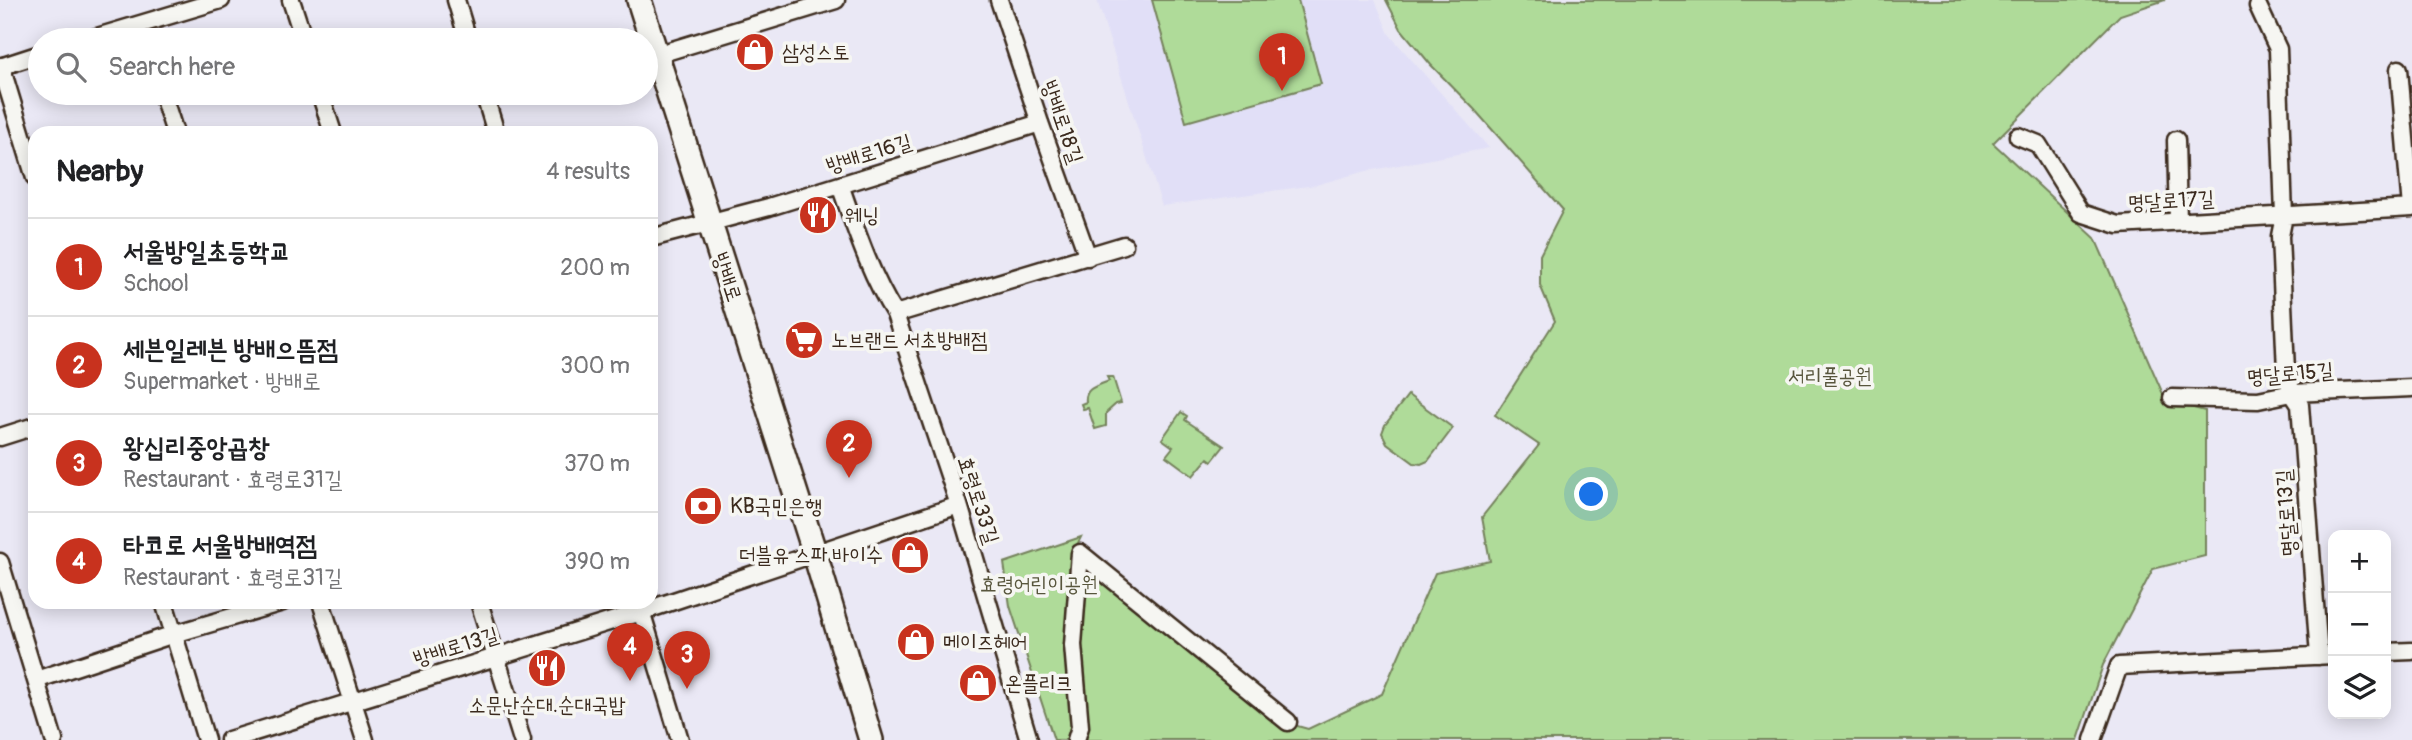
<!DOCTYPE html>
<html lang="en">
<head>
<meta charset="utf-8">
<style>
  :root { --surface:#fff; --page:#f6f6f6; --text:#202124; --muted:#757577; --line:#e0e0e0; --accent:#c8321e }
  body { margin:0; font-family:Pangolin,"Poor Story",sans-serif; background:var(--page); color:var(--text) }
  .controls { position:absolute; right:21px; bottom:21px; display:grid; overflow:hidden; border-radius:14px; box-shadow:0 4px 18px #0003 }
  .controls button { width:63px; height:63px; display:grid; place-items:center; padding:0; border:0; border-bottom:2px solid var(--line); background:var(--surface); color:var(--text); font:35px sans-serif }
  .you { position:absolute; left:1592px; top:495px; width:24px; height:24px; margin:-18px; border:5px solid #fff; border-radius:50%; background:#1a73e8; box-shadow:0 0 0 10px #1a73e833 }
  .badge { display:grid; place-items:center; width:46px; height:46px; border-radius:50%; background:var(--accent); color:#fff; font-size:23px; font-weight:700 }
  .pin { position:absolute; translate:-50% -58px; filter:drop-shadow(0 2px 4px #0008) }
  .pin::after { content:''; position:absolute; top:37px; width:24px; height:21px; background:inherit; clip-path:polygon(0 0,100% 0,50% 100%) }
  .list { margin:0; padding:0; list-style:none }
  h2 { display:flex; justify-content:space-between; align-items:center; height:91px; margin:0; padding:0 28px; font-size:30px }
  h2 small { font-size:23px; font-weight:400; color:var(--muted) }
  .list li { display:grid; grid-template-columns:46px 1fr auto; gap:21px; align-items:center; box-sizing:border-box; height:98px; padding:0 28px; border-top:2px solid var(--line) }
  .list b { display:block; font-size:26px; white-space:nowrap }
  .list p { margin:0; font-size:23px; white-space:nowrap; color:var(--muted) }
  .list em { font-size:23px; font-style:normal; color:var(--muted) }
  .icon { flex:none; width:38px; height:38px; fill:none; stroke:currentColor; stroke-width:2; stroke-linecap:round; stroke-linejoin:round }
  .map { position:relative; flex:none; width:2412px; height:740px; overflow:hidden }
  .search { position:absolute; background:var(--surface); box-shadow:0 4px 18px #0003; left:28px; top:28px; width:630px; height:77px; display:flex; align-items:center; gap:18px; box-sizing:border-box; padding:0 24px; border-radius:38px; color:var(--muted); font-size:26px }
  .panel { position:absolute; background:var(--surface); box-shadow:0 4px 18px #0003; left:28px; top:126px; width:630px; height:483px; border-radius:21px }
  .map>svg:first-child { display:block }
</style>
</head>
<body>
<div class="map">
<svg width="2412" height="740" viewBox="0 0 2412 740">
  <rect width="100%" height="100%" fill="#eae8f5"/>
  <filter id="ink" filterUnits="userSpaceOnUse"><feTurbulence type="fractalNoise" baseFrequency=".0143" numOctaves="2"/><feDisplacementMap in="SourceGraphic" scale="14" xChannelSelector="R" yChannelSelector="G"/><feConvolveMatrix kernelMatrix="1 2 1 2 8 2 1 2 1" color-interpolation-filters="sRGB"/></filter>
  <g filter="url(#ink)">
    <!-- built -->
    <path fill="#e1dff7" d="M1097,0H1375L1389,34L1489,148L1362,172L1316,185L1162,206Z"/>
    <!-- green -->
    <path fill="#afdb99" stroke="#75825c" stroke-width="2" d="M1152,0H1298L1321,84L1186,122Z
      M1386,0H2165L2120,15L1993,143L2095,238L2166,401L2205,411V556L2153,569L2103,665L2078,740H1086L1088,727L1075,645L1084,563L1283,722L1308,729L1382,694L1435,573L1490,561L1482,517L1539,445L1495,415L1555,321L1540,285V255L1563,210L1474,109L1431,65L1401,29Z
      M1107,377H1113L1121,403L1116,404L1106,413V426L1095,429L1088,408L1083,409L1081,404L1086,402C1084,388 1097,386 1109,381Z
      M1408,395L1453,428L1428,461L1421,464L1414,463L1387,443L1382,433L1385,425Z
      M1181,412L1187,416L1185,420L1224,446L1212,461L1208,458L1193,476L1166,456L1173,447L1162,439Z
      M1081,537L1072,555L1074,740H1054L1010,606L1004,563Z"/>
    <g fill="none" stroke-linecap="round" stroke-linejoin="round">
      <defs>
        <path id="street" d="M291,0L304,40
          M456,0L468,40
          M999,0L1040,123L1088,257
          M2258,6L2278,49L2284,216L2280,236L2286,371L2292,393L2300,405L2319,656
          M87,40L221,0
          M656,55L836,0
          M1,66L35,178
          M0,67L40,54
          M2399,69L2411,208
          M162,93L175,133
          M320,93L333,133
          M484,93L496,133
          M2018,136L2038,144L2081,213L2118,225L2412,208
          M2176,140L2178,221
          M840,185C856,230 870,274 895,314L959,505L1029,740
          M651,238L769,207L1040,123
          M895,314L1124,245
          M2172,398L2258,400L2292,393L2412,388
          M0,437L35,426
          M0,562L54,740
          M164,602L206,740
          M321,602L365,740
          M479,602L522,740
          M639,604L680,740
          M2386,652L2412,651
          M36,680L174,634L283,602
          M229,740L641,612L959,505
          M1076,740L1080,727L1073,645L1080,553L1288,722
          M2093,740L2119,666L2333,655"/>
        <path id="secondary" d="M639,0L815,554L871,740"/>
      </defs>
      <!-- street casing -->
      <use href="#street" stroke="#3b2a1e" stroke-width="21"/>
      <!-- secondary casing -->
      <use href="#secondary" stroke="#3b2a1e" stroke-width="28"/>
      <!-- street -->
      <use href="#street" stroke="#f6f6f2" stroke-width="16"/>
      <!-- secondary -->
      <use href="#secondary" stroke="#f6f6f2" stroke-width="23"/>
    </g>
  </g>
  <!-- icons -->
  <defs>
    <symbol id="shop-disc" viewBox="-11 -11 22 22"><circle r="9.5" fill="#c8321e" stroke="#f6f6f2"/><path d="M-5-2.5h2.3a2.7 3.5 0 0 1 5.4 0H5L5.5 6h-11ZM-1.5-2.5h3a1.5 2.3 0 0 0-3 0Z" fill="#fff"/></symbol>
    <symbol id="restaurant-disc" viewBox="-11 -11 22 22"><circle r="9.5" fill="#c8321e" stroke="#f6f6f2"/><path d="M-5-6h1v4h1v-4h1v4h1v-4h1v5L-1.5 .5V6h-2V.5L-5-1ZM5-6V6H3V1.5H1.5Q1.5-4 5-6Z" fill="#fff"/></symbol>
    <symbol id="supermarket-disc" viewBox="-11 -11 22 22"><circle r="9.5" fill="#c8321e" stroke="#f6f6f2"/><path d="M-6-5.5h2.5l.6 2H6L4.5 2H-2.5L-4.4-4H-6ZM-1.5 3.2a1.3 1.3 0 1 0 .1 0ZM3 3.2a1.3 1.3 0 1 0 .1 0Z" fill="#fff"/></symbol>
    <symbol id="bank-disc" viewBox="-11 -11 22 22"><circle r="9.5" fill="#c8321e" stroke="#f6f6f2"/><path d="M-6-4H6V4H-6ZM0-2.3a2.3 2.3 0 1 0 0 4.6a2.3 2.3 0 1 0 0-4.6Z" fill="#fff"/></symbol>
  </defs>
  <g fill-rule="evenodd">
    <use href="#shop-disc" x="733" y="30" width="44" height="44"/>
    <use href="#restaurant-disc" x="796" y="193" width="44" height="44"/>
    <use href="#supermarket-disc" x="782" y="318" width="44" height="44"/>
    <use href="#bank-disc" x="681" y="484" width="44" height="44"/>
    <use href="#shop-disc" x="888" y="533" width="44" height="44"/>
    <use href="#shop-disc" x="894" y="620" width="44" height="44"/>
    <use href="#restaurant-disc" x="525" y="646" width="44" height="44"/>
    <use href="#shop-disc" x="956" y="661" width="44" height="44"/>
  </g>
  <g text-anchor="middle" dominant-baseline="central" stroke-width="7" stroke-linejoin="round" paint-order="stroke">
    <!-- poi labels -->
    <g font-size="21" fill="#3b2a1e" stroke="#f6f6f2" text-anchor="start">
      <text x="782" y="52">삼성스토</text>
      <text x="845" y="215">웨닝</text>
      <text x="831" y="340">노브랜드 서초방배점</text>
      <text x="730" y="506">KB국민은행</text>
      <text x="883" y="555" text-anchor="end">더블유 스파 바이수</text>
      <text x="943" y="642">메이즈헤어</text>
      <text x="1005" y="683">온플리크</text>
      <text x="547" y="705" text-anchor="middle">소문난순대.순대국밥</text>
    </g>
    <!-- street labels -->
    <g font-size="21" fill="#3b2a1e" stroke="#f6f6f2">
      <text transform="translate(1062 122) rotate(71)">방배로18길</text>
      <text transform="translate(869 154) rotate(-17)">방배로16길</text>
      <text transform="translate(2171 201) rotate(-3)">명달로17길</text>
      <text transform="translate(727 277) rotate(72)">방배로</text>
      <text transform="translate(2290 374) rotate(-5)">명달로15길</text>
      <text transform="translate(978 500) rotate(72)">효령로33길</text>
      <text transform="translate(2287 513) rotate(-94)">명달로13길</text>
      <text transform="translate(456 647) rotate(-17)">방배로13길</text>
    </g>
    <!-- park labels -->
    <g font-size="21" fill="#58563d" stroke="#f6f6f2">
      <text x="1830" y="376">서리풀공원</text>
      <text x="1039" y="584">효령어린이공원</text>
    </g>
  </g>
</svg>
<div class="controls">
<button>+</button>
<button>−</button>
<button><svg class="icon" aria-label="layers" viewBox="0 0 24 24"><path d="M12 4l9 5-9 5-9-5zM3 14l9 5 9-5"/></svg></button>
</div>
<div class="you"></div>
<div class="pin badge" style="left:1282px;top:91px">1</div>
<div class="pin badge" style="left:849px;top:478px">2</div>
<div class="pin badge" style="left:687px;top:689px">3</div>
<div class="pin badge" style="left:630px;top:681px">4</div>
<div class="search"><svg class="icon" aria-label="search" viewBox="0 0 24 24"><circle cx="10" cy="10" r="6"/><path d="M15 15l6 6"/></svg>Search here</div>
<section class="panel">
<h2>Nearby<small>4 results</small></h2>
<ul class="list">
<li><span class="badge">1</span><div><b>서울방일초등학교</b><p>School</p></div><em>200 m</em></li>
<li><span class="badge">2</span><div><b>세븐일레븐 방배으뜸점</b><p>Supermarket · 방배로</p></div><em>300 m</em></li>
<li><span class="badge">3</span><div><b>왕십리중앙곱창</b><p>Restaurant · 효령로31길</p></div><em>370 m</em></li>
<li><span class="badge">4</span><div><b>타코로 서울방배역점</b><p>Restaurant · 효령로31길</p></div><em>390 m</em></li>
</ul>
</section>
</div>
</body>
</html>
